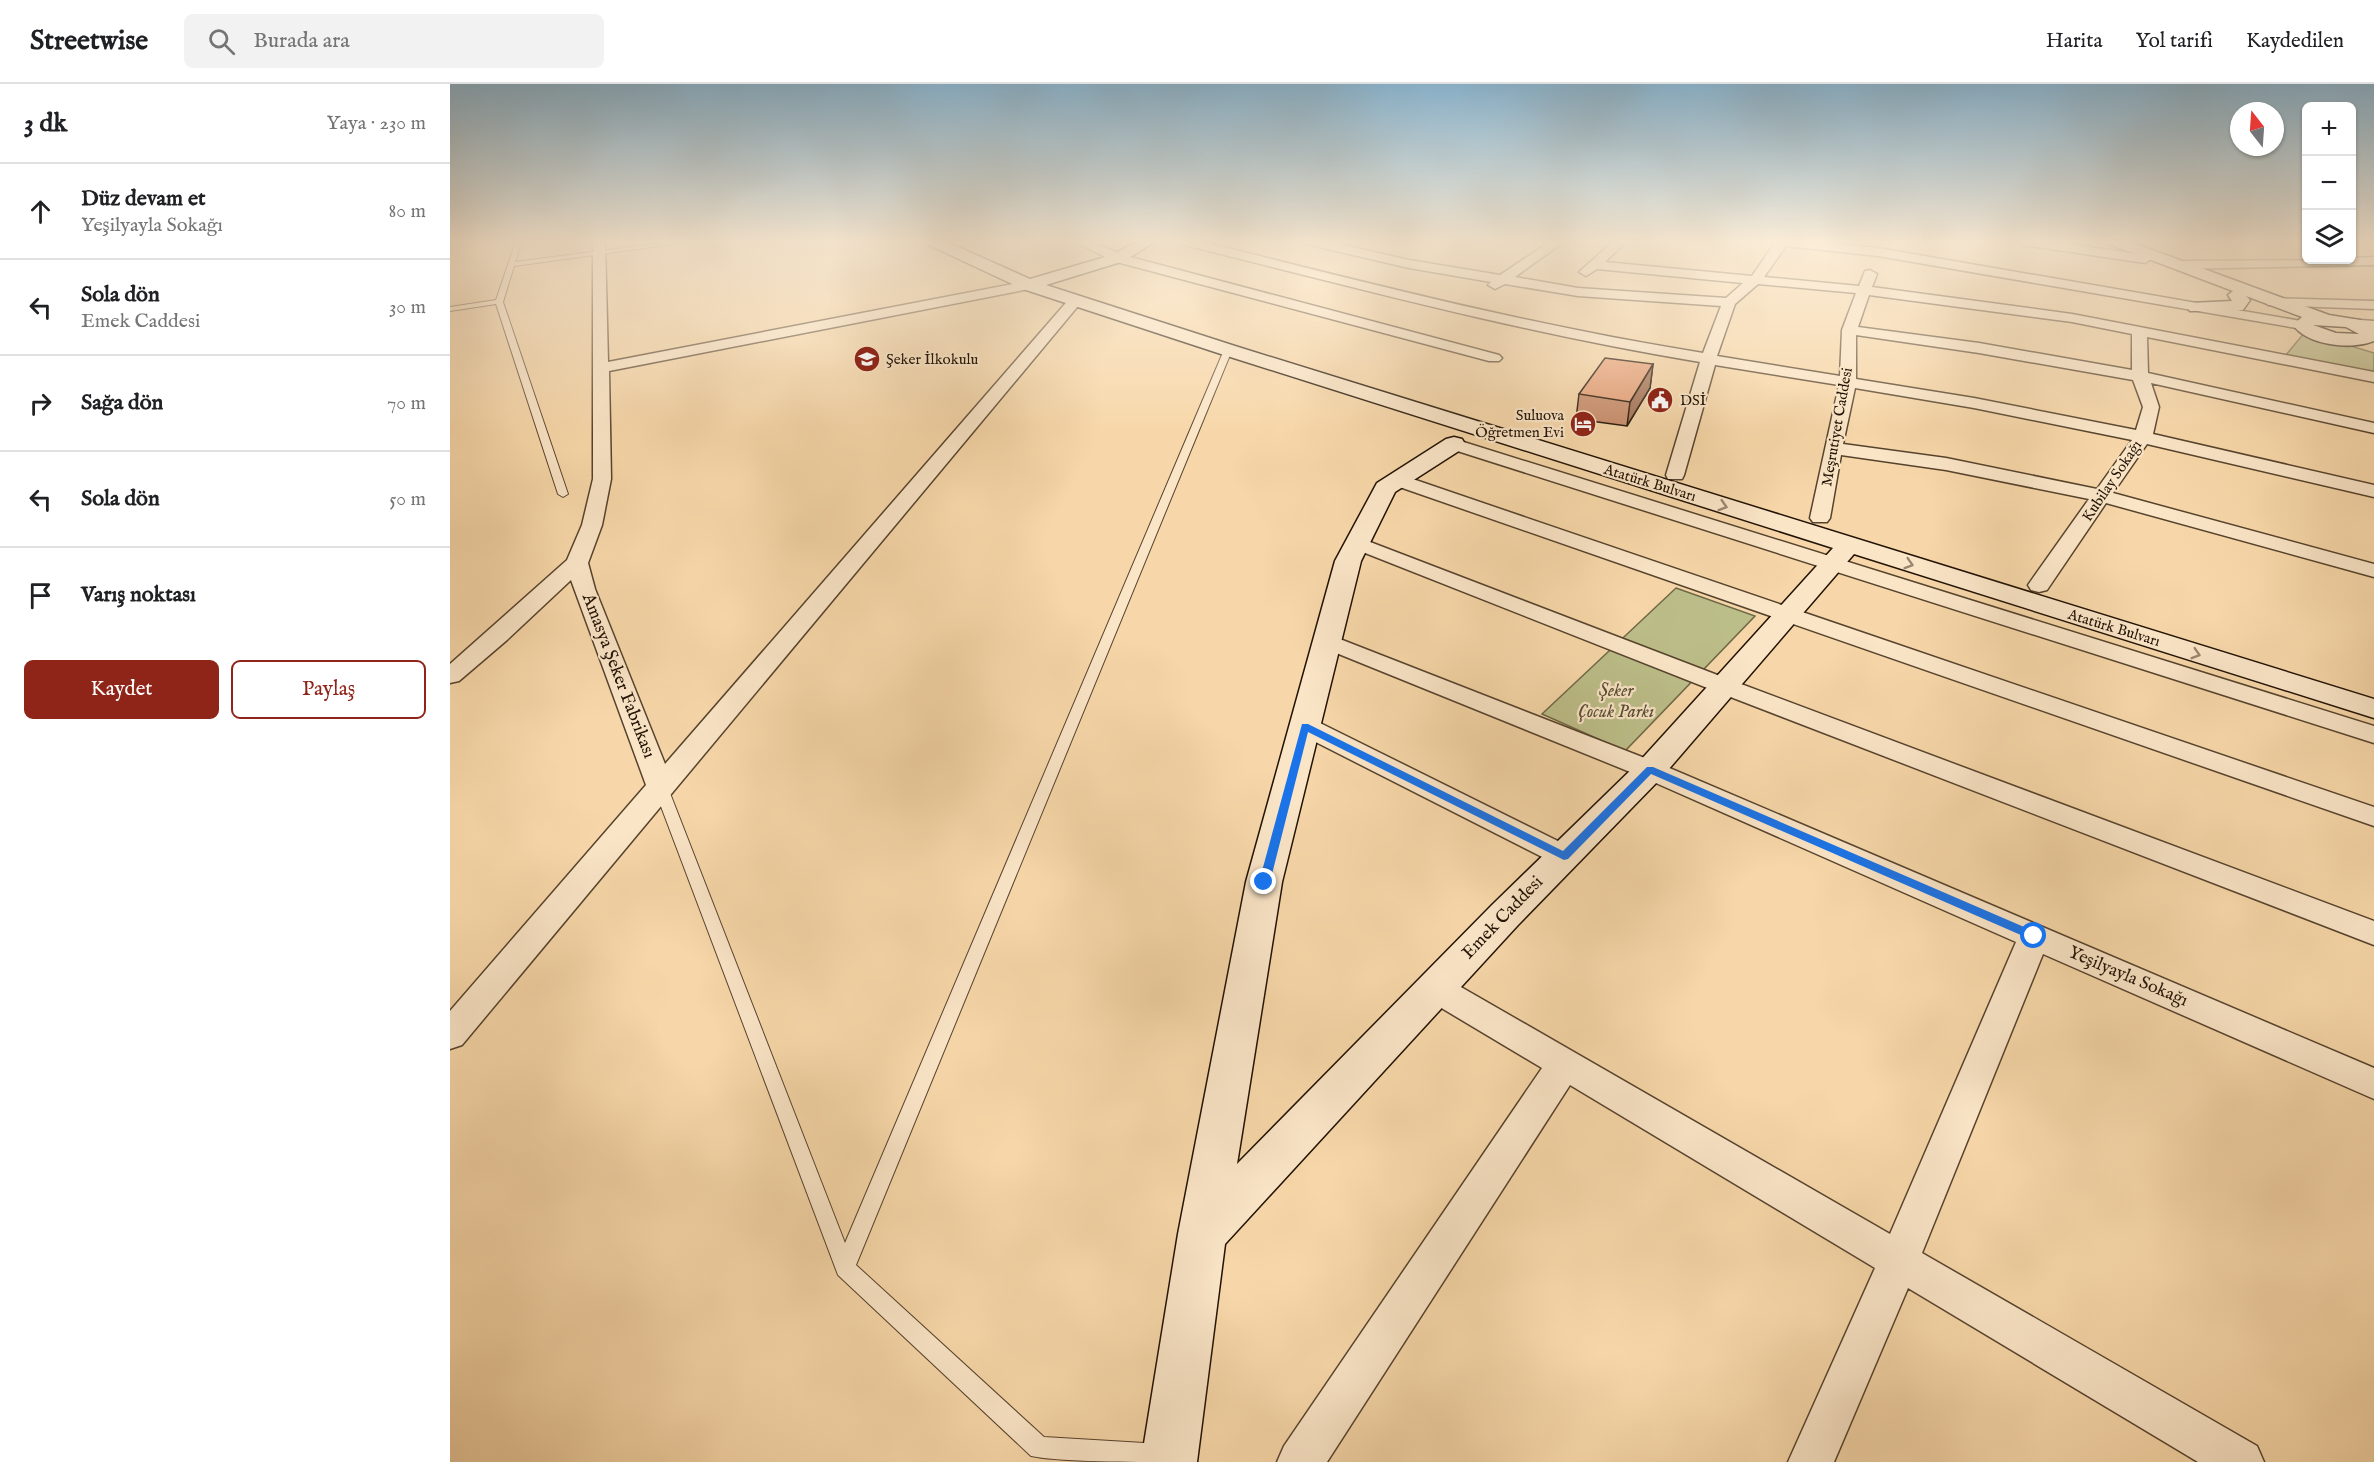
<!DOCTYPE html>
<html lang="tr">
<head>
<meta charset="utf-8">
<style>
  :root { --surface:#fff; --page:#f2f2f2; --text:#202124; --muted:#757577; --line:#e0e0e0; --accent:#8f2418 }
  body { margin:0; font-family:"IM FELL English",serif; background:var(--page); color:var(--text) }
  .controls { position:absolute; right:18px; top:18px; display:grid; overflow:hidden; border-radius:9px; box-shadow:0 2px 4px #0004 }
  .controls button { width:54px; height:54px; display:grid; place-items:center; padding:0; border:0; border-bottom:2px solid var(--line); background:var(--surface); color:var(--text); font:30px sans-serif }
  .compass { position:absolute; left:1780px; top:18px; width:54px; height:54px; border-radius:50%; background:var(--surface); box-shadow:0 2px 4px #0004; rotate:343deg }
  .stop { position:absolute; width:18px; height:18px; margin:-14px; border:4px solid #1a73e8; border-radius:50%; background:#fff }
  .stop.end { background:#1a73e8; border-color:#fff; box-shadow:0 2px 6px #0008 }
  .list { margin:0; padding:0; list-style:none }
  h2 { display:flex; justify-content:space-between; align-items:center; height:78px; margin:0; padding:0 24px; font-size:26px }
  h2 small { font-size:20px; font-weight:400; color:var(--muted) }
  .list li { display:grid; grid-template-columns:39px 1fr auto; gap:18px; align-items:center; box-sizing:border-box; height:96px; padding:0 24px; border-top:2px solid var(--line) }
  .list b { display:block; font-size:22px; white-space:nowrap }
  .list p { margin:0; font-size:20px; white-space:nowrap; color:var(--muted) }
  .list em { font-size:20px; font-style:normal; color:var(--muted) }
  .actions { display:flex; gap:12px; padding:18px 24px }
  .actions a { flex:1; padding:14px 0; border:2px solid var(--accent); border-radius:9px; text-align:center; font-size:21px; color:var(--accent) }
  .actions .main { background:var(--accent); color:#fff }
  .icon { flex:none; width:33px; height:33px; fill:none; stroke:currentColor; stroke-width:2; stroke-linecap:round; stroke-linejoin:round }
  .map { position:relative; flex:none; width:1924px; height:1378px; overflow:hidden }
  header { display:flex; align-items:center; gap:36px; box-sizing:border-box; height:84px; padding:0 30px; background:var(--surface); border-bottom:2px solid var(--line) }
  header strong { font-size:28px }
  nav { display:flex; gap:33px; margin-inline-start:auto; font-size:21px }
  .search { width:420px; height:54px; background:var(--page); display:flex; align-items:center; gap:15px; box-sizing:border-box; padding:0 21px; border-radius:9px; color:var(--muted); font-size:22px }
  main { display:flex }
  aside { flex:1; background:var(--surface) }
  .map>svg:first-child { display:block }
</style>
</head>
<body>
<header>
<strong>Streetwise</strong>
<div class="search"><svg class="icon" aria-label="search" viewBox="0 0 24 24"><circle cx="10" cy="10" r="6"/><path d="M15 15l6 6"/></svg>Burada ara</div>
<nav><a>Harita</a><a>Yol tarifi</a><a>Kaydedilen</a></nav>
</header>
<main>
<aside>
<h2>3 dk<small>Yaya · 230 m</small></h2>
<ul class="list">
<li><svg class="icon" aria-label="ahead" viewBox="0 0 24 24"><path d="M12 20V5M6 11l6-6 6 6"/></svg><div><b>Düz devam et</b><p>Yeşilyayla Sokağı</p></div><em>80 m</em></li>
<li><svg class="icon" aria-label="left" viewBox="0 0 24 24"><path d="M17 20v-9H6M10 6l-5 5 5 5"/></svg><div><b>Sola dön</b><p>Emek Caddesi</p></div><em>30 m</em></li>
<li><svg class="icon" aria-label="right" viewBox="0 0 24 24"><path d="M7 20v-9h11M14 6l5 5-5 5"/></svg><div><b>Sağa dön</b></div><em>70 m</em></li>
<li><svg class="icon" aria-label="left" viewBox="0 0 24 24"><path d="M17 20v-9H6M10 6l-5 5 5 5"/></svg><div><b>Sola dön</b></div><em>50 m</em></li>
<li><svg class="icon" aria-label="arrive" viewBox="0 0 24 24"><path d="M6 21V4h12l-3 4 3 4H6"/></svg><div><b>Varış noktası</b></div></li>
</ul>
<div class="actions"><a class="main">Kaydet</a><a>Paylaş</a></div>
</aside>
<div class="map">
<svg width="1924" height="1378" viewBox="0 0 1924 1378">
  <rect width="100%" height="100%" fill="#f7d7a9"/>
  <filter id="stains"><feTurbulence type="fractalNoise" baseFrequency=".00333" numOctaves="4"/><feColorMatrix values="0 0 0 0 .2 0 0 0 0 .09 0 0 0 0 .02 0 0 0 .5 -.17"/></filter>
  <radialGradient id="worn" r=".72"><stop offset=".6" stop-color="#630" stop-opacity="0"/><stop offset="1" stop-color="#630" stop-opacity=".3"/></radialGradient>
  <!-- green -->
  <path fill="#bcbe89" stroke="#6e6846" stroke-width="1.5" d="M1855,248L1924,269V289L1835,272Z
    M1226,504L1305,532L1175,667L1092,630Z"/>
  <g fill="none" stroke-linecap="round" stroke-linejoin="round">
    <defs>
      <path id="lane" d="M66,157H72L65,178L228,157H246L64,182L53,218L118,410L113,413L108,410L46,220L0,227V223L46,216Z
        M778,264L782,266L406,1181L594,1353L711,1360L719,1363L722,1371L720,1378C686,1378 609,1378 581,1372L388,1191L204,704L211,700L218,704L395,1159L774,266Z"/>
      <path id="street" d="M143,157H155L158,278L579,197L586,201L579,205L159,287L161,395L152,441L138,479L145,505L215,680L621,213L626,212L633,216L12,961L0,965V927L196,701L121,496L57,556L9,597L0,599V580L117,476L132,441L143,395Z
        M624,157H640L673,171L1049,271L1052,274L1049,277H1039L663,177Z
        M729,157H750C917,199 1083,242 1253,269L1271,222L1128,212L1055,200L1045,205L1038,201L1041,198L959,184L856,160L854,157H876L959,176L1050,191L1101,157H1115L1065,193L1128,204L1276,214L1293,199L1147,185L1136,192L1129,188L1164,157H1177L1155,178L1302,192L1324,160L1321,157H1362L1428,164L1857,238L1859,241L1852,245L1428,172L1336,162L1314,193L1409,202L1415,187L1420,186L1427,190L1422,203L1622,230L1924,288V298L1697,253L1698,289L1924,339V349L1701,299L1709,323L1703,350L1924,401V413L1697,360L1663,409L1924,480V493L1656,419L1597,506L1589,508L1581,506L1578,501L1639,415L1496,386L1391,371L1380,434L1377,438H1363L1360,434L1389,301L1265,281L1234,391L1232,395H1218L1216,391L1250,278C1074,249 903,203 731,160ZM1308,200L1406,209L1392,246L1390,292L1267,272L1285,220ZM1419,211L1622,238L1682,250V286L1529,259L1408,243ZM1406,251L1529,269L1683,296L1693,323L1686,346L1524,314L1406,295ZM1405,304L1524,324L1682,356L1647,405L1496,374L1393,360Z
        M1567,157H1599L1695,171L1701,175L1695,179L1573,161Z
        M1924,173V181L1729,185L1723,181L1729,177L1902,176V174Z
        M1823,214L1924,217V225L1818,221L1816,218L1818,215Z
        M1897,235L1924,237V245L1892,242L1890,239Z
        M1004,355L1924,642V659L998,364L995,360L998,356Z
        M948,390L1924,723V742L941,400L939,396L941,392Z
        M907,453L1283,597L1924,837V861L1265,607L900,463L897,459L900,455Z
        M877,550L1210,680L1924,984V1015L1593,870L1472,1169L1807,1362L1814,1378H1748L1458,1204L1384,1378H1338L1425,1184L1120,1001L877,1378H827L834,1362L1092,984L973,913L969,904L973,895L985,891L997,895L1440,1150L1566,858L1190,692L869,562L865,557L869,552Z
        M855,634L864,636L1124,765L1129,772L1124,779L1114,782L1104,779L846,648L842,642L846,636Z"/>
      <path id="secondary" d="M475,157H495L580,195L662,171L688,157H706L674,177L596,201L785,262L1924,615V634L1404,470L1212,693L1068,841L775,1160L747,1378H691L728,1150L796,798L885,477L927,399L996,355L1004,353L1012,355L1015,360L1012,365L945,408L911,477L832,798L787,1080L1042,821L1188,679L1383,464L771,270L573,205L477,160Z
        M1657,157H1678L1879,231L1910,236L1924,243V257C1902,266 1858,262 1843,241L1852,233L1796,212L1800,216L1793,226L1740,227L1737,223L1740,219L1782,217L1778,211L1783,207L1659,160ZM1863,241L1896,243L1909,250L1886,249Z"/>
    </defs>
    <!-- lane casing -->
    <use href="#lane" stroke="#56432d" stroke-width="2"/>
    <!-- street casing -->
    <use href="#street" stroke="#56432d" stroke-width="3"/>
    <!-- secondary casing -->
    <use href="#secondary" stroke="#211204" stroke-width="3"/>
    <!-- lane -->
    <use href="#lane" fill="#fae5c7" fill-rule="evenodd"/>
    <!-- street -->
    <use href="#street" fill="#fae5c7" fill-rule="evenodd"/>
    <!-- secondary -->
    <use href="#secondary" fill="#fae5c7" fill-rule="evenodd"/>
  </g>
  <!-- wall -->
  <path fill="#c98d6c" stroke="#211204" stroke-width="1.5" d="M1203,280L1200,304L1177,342L1126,335L1129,310Z"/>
  <!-- shaded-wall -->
  <path fill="#a47358" stroke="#211204" stroke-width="1.5" d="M1203,280L1200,304L1177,342L1180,318Z"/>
  <!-- building -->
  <path fill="#eaa47d" stroke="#211204" stroke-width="1.5" d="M1155,274L1203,280L1180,318L1129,310Z"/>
  <!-- one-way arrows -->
  <defs><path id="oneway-chevron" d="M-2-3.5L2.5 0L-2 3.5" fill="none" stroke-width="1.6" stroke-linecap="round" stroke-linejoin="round" transform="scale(1.5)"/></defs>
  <g stroke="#98866f">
    <use href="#oneway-chevron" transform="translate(1273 422) rotate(17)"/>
    <use href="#oneway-chevron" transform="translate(1459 480) rotate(17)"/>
    <use href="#oneway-chevron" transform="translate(1746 570) rotate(17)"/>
  </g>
  <!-- sky -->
  <linearGradient id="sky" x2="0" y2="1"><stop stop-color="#8ab6d2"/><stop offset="0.45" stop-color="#fbedd8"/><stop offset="1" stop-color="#fbedd8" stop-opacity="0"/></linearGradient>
  <rect width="1924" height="350" fill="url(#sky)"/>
  <!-- route -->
  <path fill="#1a73e8" d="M852,640H858L1113,767L1197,683H1203L1588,849L1589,852L1584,856L1580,855L1201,690L1118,775L1114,776L858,648L820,798L814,802L809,798Z"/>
  <!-- icons -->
  <defs>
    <symbol id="school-disc" viewBox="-11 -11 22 22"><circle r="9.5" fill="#8f2418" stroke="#fae5c7"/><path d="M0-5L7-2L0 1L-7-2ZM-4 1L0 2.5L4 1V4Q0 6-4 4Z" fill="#fff"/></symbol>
    <symbol id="civic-disc" viewBox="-11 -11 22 22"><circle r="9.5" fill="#8f2418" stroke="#fae5c7"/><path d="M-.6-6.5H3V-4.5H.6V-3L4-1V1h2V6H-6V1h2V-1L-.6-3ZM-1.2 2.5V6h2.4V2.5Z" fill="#fff"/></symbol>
    <symbol id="hotel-disc" viewBox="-11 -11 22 22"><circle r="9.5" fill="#8f2418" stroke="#fae5c7"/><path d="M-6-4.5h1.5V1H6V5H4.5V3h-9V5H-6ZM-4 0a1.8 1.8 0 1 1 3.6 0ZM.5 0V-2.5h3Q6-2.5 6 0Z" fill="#fff"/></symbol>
  </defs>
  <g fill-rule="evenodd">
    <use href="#school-disc" x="402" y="260" width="30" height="30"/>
    <use href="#civic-disc" x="1195" y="301" width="30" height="30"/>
    <use href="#hotel-disc" x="1118" y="325" width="30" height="30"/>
  </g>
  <g text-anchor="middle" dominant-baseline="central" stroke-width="4.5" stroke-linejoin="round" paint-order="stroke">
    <!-- far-poi labels -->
    <g font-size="15" fill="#211204" stroke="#fae5c7" text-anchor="start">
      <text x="436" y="275">Şeker İlkokulu</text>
      <text x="1230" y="316">DSİ</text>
      <text x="1114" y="331" text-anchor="end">Suluova<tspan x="1114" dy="17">Öğretmen Evi</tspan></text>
    </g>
    <!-- far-street labels -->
    <g font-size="15" fill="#211204" stroke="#fae5c7">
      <text transform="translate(1387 343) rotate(-80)">Meşrutiyet Caddesi</text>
      <text transform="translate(1662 397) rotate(-56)">Kubilay Sokağı</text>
      <text transform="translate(1200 399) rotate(17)">Atatürk Bulvarı</text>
      <text transform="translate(1664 544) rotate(17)">Atatürk Bulvarı</text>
    </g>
    <!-- street labels -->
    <g font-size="18" fill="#211204" stroke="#fae5c7">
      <text transform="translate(168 592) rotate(69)">Amasya Şeker Fabrikası</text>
      <text transform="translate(1053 834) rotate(-46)">Emek Caddesi</text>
      <text transform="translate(1678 893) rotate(23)">Yeşilyayla Sokağı</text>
    </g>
    <!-- park labels -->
    <g font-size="18" font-style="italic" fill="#574e33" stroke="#fae5c7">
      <text x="1166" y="607">Şeker<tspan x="1166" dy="21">Çocuk Parkı</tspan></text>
    </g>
  </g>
  <rect width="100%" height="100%" filter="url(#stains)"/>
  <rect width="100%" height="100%" fill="url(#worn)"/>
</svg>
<div class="controls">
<button>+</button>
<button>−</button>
<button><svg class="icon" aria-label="layers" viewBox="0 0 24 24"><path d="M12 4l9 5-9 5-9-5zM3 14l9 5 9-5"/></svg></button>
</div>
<svg class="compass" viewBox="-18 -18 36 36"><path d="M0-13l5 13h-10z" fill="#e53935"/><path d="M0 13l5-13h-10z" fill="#757577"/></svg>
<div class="stop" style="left:1584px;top:852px"></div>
<div class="stop end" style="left:814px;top:798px"></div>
</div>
</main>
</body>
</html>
